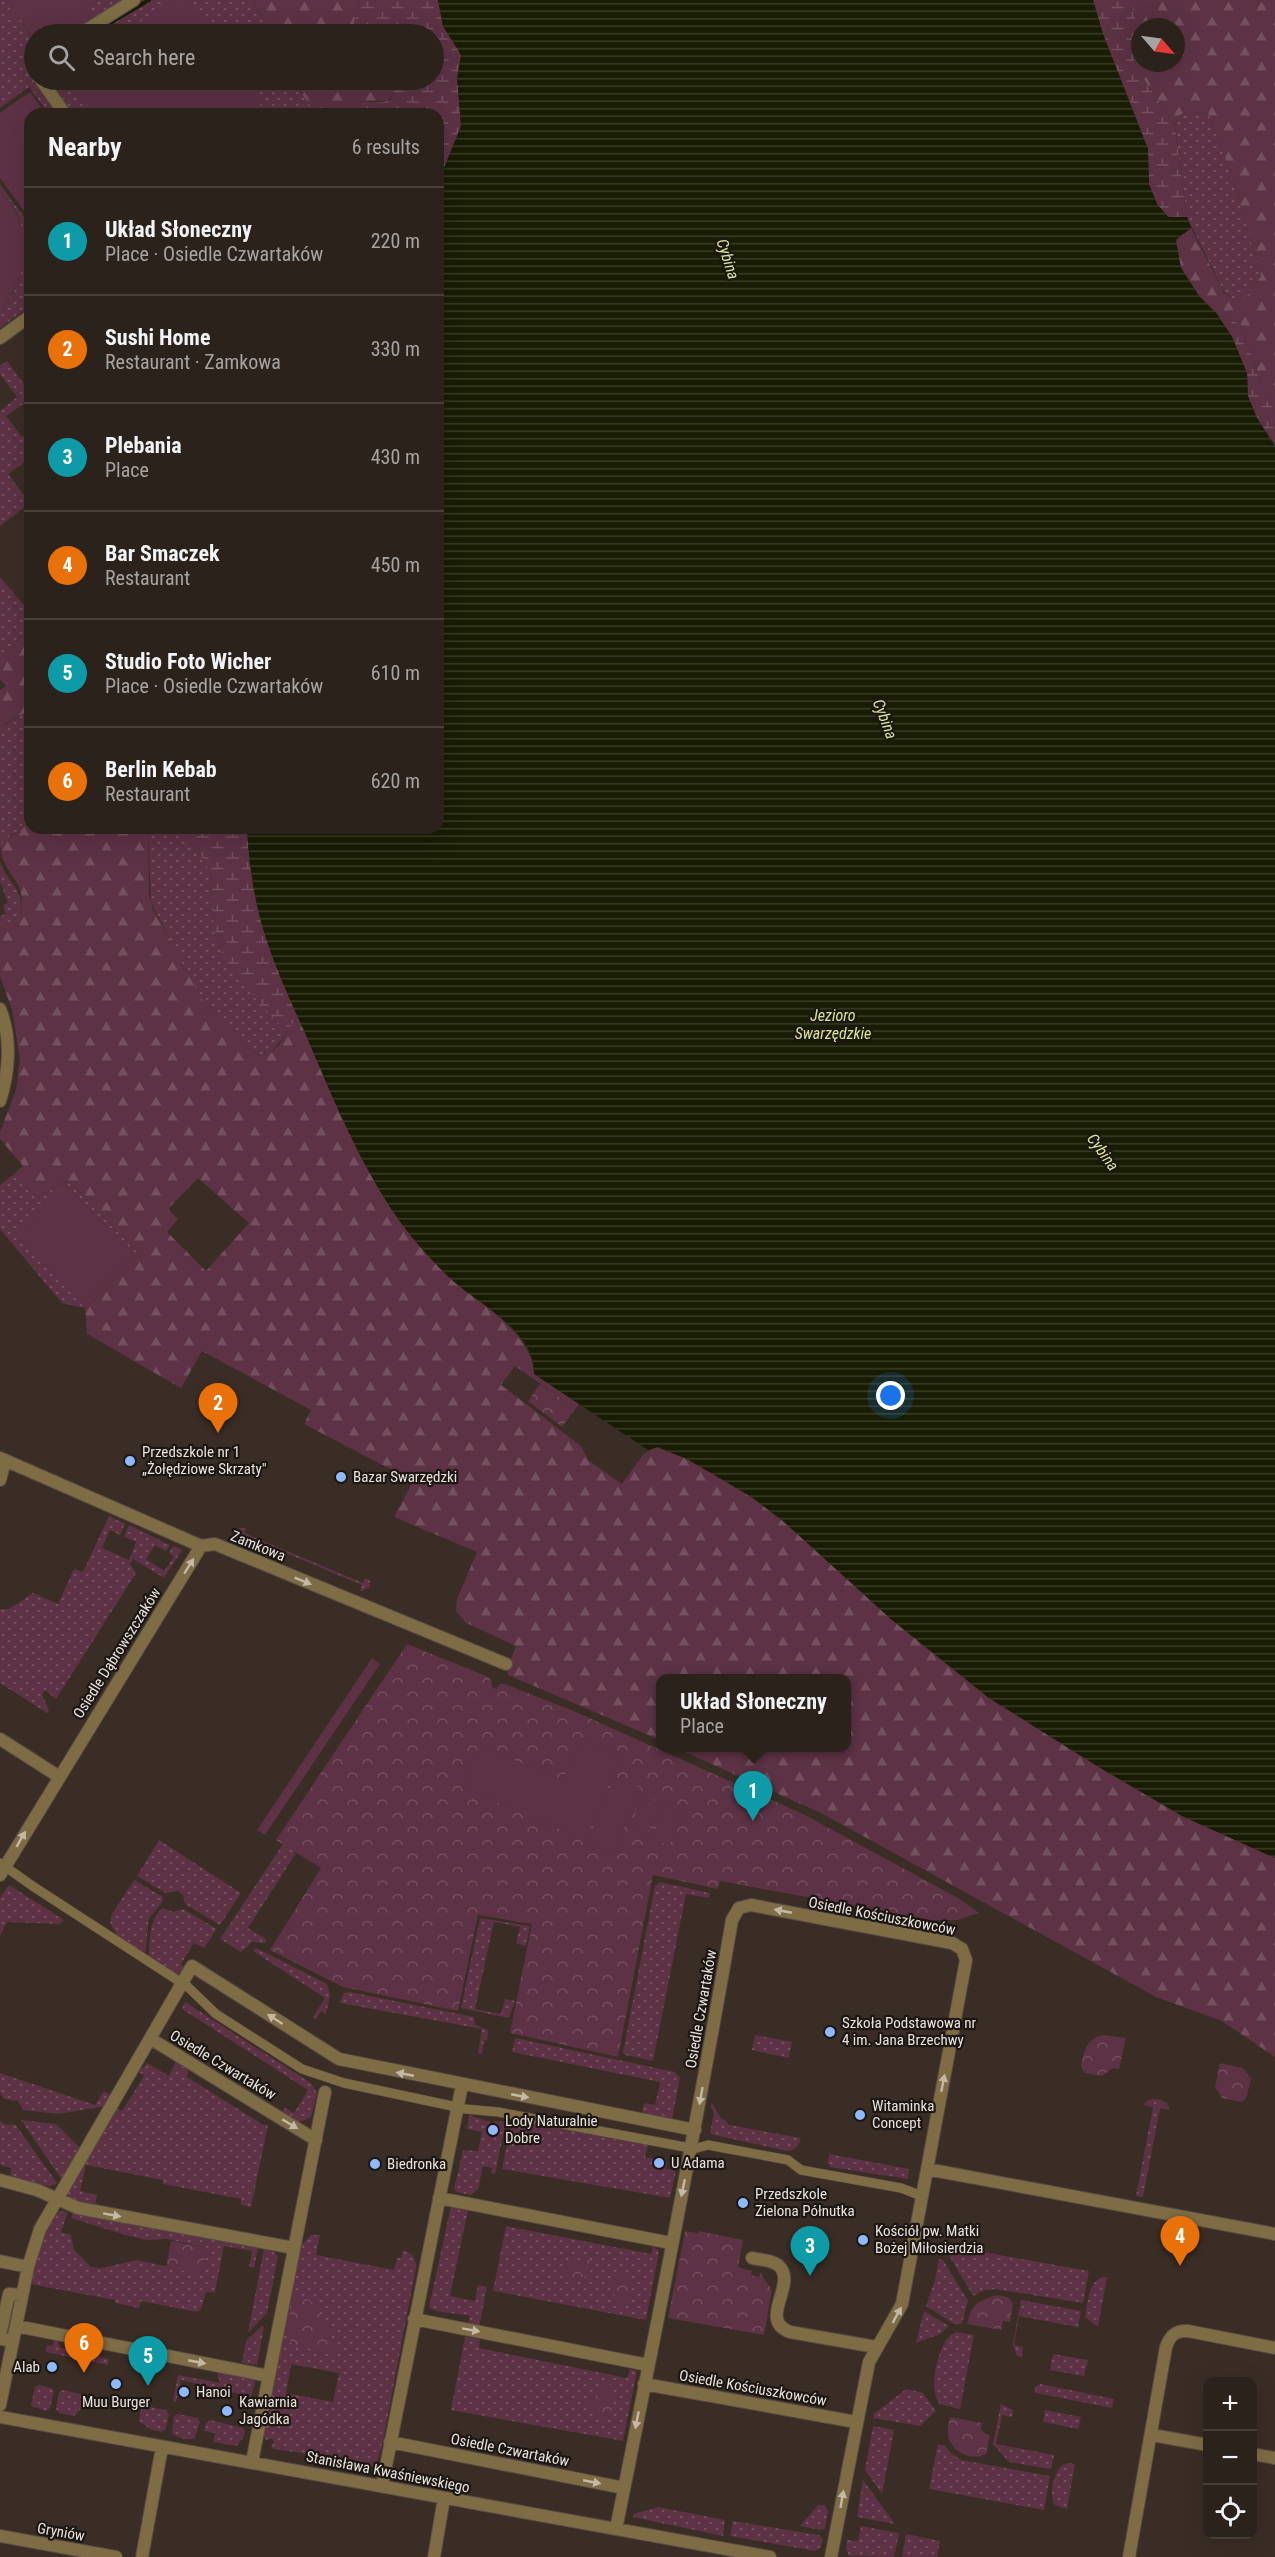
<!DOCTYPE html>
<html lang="en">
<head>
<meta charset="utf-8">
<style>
  :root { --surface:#2c221c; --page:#382f29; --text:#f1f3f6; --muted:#a6a4a3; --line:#483f3b; --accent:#1a73e8 }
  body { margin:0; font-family:"Roboto Condensed",sans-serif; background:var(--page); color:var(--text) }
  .controls { position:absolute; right:18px; bottom:18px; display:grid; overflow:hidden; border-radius:12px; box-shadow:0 6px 24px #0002 }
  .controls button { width:54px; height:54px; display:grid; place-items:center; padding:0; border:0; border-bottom:2px solid var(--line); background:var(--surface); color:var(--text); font:30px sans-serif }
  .compass { position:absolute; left:1131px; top:18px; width:54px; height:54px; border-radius:50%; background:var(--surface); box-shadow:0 6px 24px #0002; rotate:118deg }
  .you { position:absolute; left:891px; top:1396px; width:21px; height:21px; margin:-15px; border:4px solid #fff; border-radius:50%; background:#1a73e8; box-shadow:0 0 0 9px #1a73e833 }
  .badge { display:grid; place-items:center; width:39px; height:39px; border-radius:50%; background:var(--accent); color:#fff; font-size:20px; font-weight:700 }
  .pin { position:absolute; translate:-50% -50px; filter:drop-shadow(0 2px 3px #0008) }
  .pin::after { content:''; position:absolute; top:32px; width:21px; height:18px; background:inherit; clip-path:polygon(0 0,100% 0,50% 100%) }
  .popup { position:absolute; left:656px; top:1674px; width:195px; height:78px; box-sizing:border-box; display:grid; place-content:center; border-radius:12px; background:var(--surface); filter:drop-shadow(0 2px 4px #0005); font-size:20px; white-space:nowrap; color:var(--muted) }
  .popup b { font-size:22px; color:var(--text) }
  .popup::after { content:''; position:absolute; left:50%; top:100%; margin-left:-12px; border:12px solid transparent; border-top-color:var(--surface) }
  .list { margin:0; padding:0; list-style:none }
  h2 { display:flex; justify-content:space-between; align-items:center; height:78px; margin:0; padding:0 24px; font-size:26px }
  h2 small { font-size:20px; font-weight:400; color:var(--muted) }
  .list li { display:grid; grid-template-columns:39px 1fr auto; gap:18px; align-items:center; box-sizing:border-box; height:108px; padding:0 24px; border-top:2px solid var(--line) }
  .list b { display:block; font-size:22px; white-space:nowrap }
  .list p { margin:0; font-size:20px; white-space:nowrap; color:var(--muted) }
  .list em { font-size:20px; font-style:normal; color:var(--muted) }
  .icon { flex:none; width:33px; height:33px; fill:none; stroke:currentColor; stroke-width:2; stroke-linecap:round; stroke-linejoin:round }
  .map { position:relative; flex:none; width:1275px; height:2557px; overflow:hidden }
  .search { position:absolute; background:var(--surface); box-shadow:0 6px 24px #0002; left:24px; top:24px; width:420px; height:66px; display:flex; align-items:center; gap:15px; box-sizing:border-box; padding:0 21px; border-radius:33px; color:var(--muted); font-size:22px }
  .panel { position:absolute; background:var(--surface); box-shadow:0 6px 24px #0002; left:24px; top:108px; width:420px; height:726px; border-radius:18px }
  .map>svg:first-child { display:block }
</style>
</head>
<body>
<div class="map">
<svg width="1275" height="2557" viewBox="0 0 1275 2557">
  <defs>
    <pattern id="grass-dots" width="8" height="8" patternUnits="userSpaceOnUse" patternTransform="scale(1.5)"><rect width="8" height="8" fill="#5c3244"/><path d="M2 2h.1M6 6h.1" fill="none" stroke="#744f5e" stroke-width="1.8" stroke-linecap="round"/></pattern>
    <pattern id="forest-firs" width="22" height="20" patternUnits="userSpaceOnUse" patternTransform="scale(1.5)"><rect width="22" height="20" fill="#5c3244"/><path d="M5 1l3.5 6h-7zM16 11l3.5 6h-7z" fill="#744f5e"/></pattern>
    <pattern id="wetland-marsh" width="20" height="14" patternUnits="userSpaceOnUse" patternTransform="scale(1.5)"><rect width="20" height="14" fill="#5c3244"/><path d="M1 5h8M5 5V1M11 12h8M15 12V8" fill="none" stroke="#744f5e"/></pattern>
    <pattern id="park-crowns" width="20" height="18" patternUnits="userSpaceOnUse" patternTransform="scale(1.5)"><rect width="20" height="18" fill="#5c3244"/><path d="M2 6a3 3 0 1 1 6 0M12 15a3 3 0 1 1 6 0" fill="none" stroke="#744f5e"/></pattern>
    <pattern id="water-rules" width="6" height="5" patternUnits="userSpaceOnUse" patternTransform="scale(1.5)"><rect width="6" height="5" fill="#181c02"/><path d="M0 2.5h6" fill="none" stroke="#3a3d26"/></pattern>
  </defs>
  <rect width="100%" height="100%" fill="#3a2d25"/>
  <!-- grass -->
  <path fill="url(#grass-dots)" fill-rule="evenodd" d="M0,0H9L13,8L9,11L14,18L18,16L34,40V72L32,74L59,114H49L29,87L0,108Z
    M99,0H253L257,11L279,34H47L65,24L69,30L90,17L86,8Z
    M48,80H292L316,114H72Z
    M1187,112L1208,113L1233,179L1261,276L1247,296L1235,300L1224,292L1187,217L1175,126L1179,115Z
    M0,184L30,225V306L0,328V309L14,292L25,247L20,221L14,207L0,189Z
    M7,361L30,392V414L23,404L6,416L22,437L30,431V458L8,474L26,498L30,495V503L0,526V411L17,397L0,374V366Z
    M0,577L23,604L30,599V631L0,655Z
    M30,710V815L18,831L9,837L0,848V730L5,727L4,725Z
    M148,828H179C188,842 203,853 208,869C217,893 209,922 219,946C229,972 268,1011 287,1032L270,1054L261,1055L248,1049L215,1019L198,996L151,902Z
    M0,861C6,884 30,890 17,918L0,928V916L6,914L3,905L8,903L0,882Z
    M13,1175L38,1200C47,1193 58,1183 69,1182L140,1255L85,1308L62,1303L0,1229V1185ZM67,1186L133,1256L82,1305Z
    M109,1516L125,1524L120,1535L110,1530L102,1548L129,1560L136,1542L124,1537L129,1525L170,1545L166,1551L155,1545L146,1559L164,1571L174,1557L169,1553L173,1546L182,1550L164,1578L133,1559L130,1564L136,1573L56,1699L45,1690L42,1695L49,1710L47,1713L0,1683V1609H9L33,1593L58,1604L74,1569L83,1572Z
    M239,1528H246L244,1533L363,1583L365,1578L370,1581V1587L362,1591H360L362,1585L243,1535L240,1540L235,1534Z
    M159,1840L241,1893L220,1925L185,1904L183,1895L178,1891L166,1893L137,1876Z
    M283,1844L296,1853L248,1928L267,1940L265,1943L252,1942L241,1952L220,1939Z
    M134,1880L163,1897L162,1903L149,1918L145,1955L117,1936L110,1922L112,1914Z
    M660,1882L710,1893L709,1898L686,1894L653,2061L625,2055L623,2052L655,1886Z
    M9,1885L64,1920L60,1924L7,1922L0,1936V1898Z
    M163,1908L173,1912L183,1909L217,1929L204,1948L194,1943L181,1964L187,1969L181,1979L149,1957C150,1940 148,1920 163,1908Z
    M480,1918L530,1926L526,1946L516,1943L520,1927L494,1922L475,2009L501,2014L505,1999L515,2001L509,2018L461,2008Z
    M256,1948L327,1984L330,1995L326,2014L321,2011L316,2019L313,2017L325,1998L253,1951Z
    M350,1992L474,2017L475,2025L488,2030L487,2040H484L482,2054L478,2053L482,2029L340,2003L344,1993Z
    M185,2002L311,2083L317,2093L311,2117L298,2123L281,2114L285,2108L294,2113L308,2090L182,2009Z
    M755,2035L792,2042L789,2058L752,2050Z
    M515,2038L675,2072L680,2078L672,2119L642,2113L644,2103L655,2105L660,2082L512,2052Z
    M176,2061L189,2067L187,2077L262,2124L268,2125L251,2207L241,2205V2199L163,2184V2180L86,2165L80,2191L97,2195L95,2207L69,2199L68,2193L116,2108L122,2111L144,2076L139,2072L142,2067L144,2068L147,2063L169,2076Z
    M0,2073L95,2105L104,2091L111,2095L105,2106L59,2114L23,2110L18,2101L4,2099L0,2093Z
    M1153,2099C1162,2099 1167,2101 1170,2110L1160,2108L1143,2197L1136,2196L1153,2107L1143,2105L1148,2100Z
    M712,2103L722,2120L724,2119L729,2125L801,2138L798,2146L792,2150L788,2151L714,2135L710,2133L714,2113L711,2107Z
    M469,2115L490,2122L486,2132L492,2138L496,2136L499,2131L494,2124L495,2121L506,2122L495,2174L491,2173L492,2168L483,2166L478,2189L471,2195L456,2192L454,2188L463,2150L478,2151L482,2132L467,2129Z
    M512,2119L648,2145L645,2158H663L667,2162L666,2169L676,2171L670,2198L502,2169Z
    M21,2120L56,2124L80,2148L62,2180Z
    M0,2121L7,2125L15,2124L57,2183L55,2185L48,2186L10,2177L11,2168L0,2165Z
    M829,2154L909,2169L908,2179L830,2167L828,2163Z
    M451,2206L464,2207L468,2210L450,2296L475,2301L478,2285L487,2287L479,2327L468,2324L470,2316C458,2313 434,2313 429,2307Z
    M59,2211L68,2212L61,2232L71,2235L74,2250L91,2267L102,2268L137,2260L202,2274L207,2248L167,2239L148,2240L129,2236L71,2218L73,2213L258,2248L254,2268L249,2267L252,2251L224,2246L215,2293L206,2292L202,2307L197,2312L141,2301L139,2308L115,2303V2300L30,2284C34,2265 42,2221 59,2211Z
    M506,2226L651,2254L653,2246L659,2251L646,2320L493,2291Z
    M311,2235H320L316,2255L394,2270L397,2258H401L403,2250C412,2253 416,2257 416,2267L383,2441L377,2463L373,2468L322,2456L274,2449L271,2447L274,2442L272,2438L266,2440L263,2437L300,2246ZM291,2364L339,2373L333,2402L286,2393Z
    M943,2245L1089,2271L1083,2303L995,2289L985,2290L973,2296Z
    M264,2248L275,2253L278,2257L267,2313L248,2333Z
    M939,2259L943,2260L968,2301L962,2324H954L926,2306L935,2280Z
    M1107,2277L1098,2327L1085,2317C1088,2302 1088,2277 1107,2277Z
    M1021,2300L1081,2311L1078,2327L1019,2316L1014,2345L1023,2347L1022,2357L1017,2356L1013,2345Z
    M924,2311L949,2326L940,2334L916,2343Z
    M262,2326L264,2327L257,2365L242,2363L246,2341Z
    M956,2332L974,2335L960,2409L940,2404C927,2391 938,2338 956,2332Z
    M54,2335L61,2348L109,2359L108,2365L46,2352L47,2345L53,2346Z
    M465,2337L480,2339L479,2348L627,2378L630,2369L637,2371L623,2441L451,2410Z
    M1053,2354L1088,2360L1084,2376L1050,2370Z
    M216,2368L253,2377L255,2382L251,2397L181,2380L176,2402L173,2401L178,2375L220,2383Z
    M1041,2384L1114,2399L1112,2408L1036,2393L1034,2387Z
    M39,2385L51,2388L54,2391L50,2408L46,2411L31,2406L35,2387Z
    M906,2389L923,2393L936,2411L920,2426L873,2418L874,2414Z
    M63,2390L81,2394L83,2396L80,2410L74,2416L59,2413L56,2409L59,2392Z
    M1001,2404L1013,2410L1012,2417L1002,2415L996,2444L1054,2455L1051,2469L1009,2462L993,2444Z
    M145,2406L166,2410L169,2414L166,2429L162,2432L150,2429L139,2421L141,2409Z
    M1045,2410L1081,2417L1078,2429L1043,2422Z
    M178,2414L198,2418L200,2422L195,2438C188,2441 177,2438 172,2433L174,2416Z
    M210,2420L243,2428L245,2431L243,2438L236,2446L213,2442L215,2433L204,2431L206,2423Z
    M873,2426L894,2430L882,2494L865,2470Z
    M938,2444L945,2446L951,2453L961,2460L1050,2476L1044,2510L929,2489Z
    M1068,2463L1075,2464L1067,2509L1055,2505C1048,2495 1054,2465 1068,2463Z
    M863,2480L895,2524L857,2517Z
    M818,2505H824L828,2510L825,2528L821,2530L800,2526Z
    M658,2507L725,2520L723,2536L633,2517L634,2514Z
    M733,2521L819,2535L823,2540L820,2548L815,2551L730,2536Z
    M861,2526L899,2533L894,2557L849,2556L846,2549L847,2540L858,2541Z
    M906,2534L940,2541L937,2557H902Z"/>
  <!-- forest -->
  <path fill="url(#forest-firs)" fill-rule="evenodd" d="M253,0H360L354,23L359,34H279L257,11Z
    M1130,0H1275V410L1268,402L1240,324L1217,314L1199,296L1181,268L1175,240L1191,228L1224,293L1235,300L1247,296L1261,276L1233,179L1208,113L1187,112L1179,115L1175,126L1139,72L1134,60L1135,16ZM1140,27H1176V63H1140Z
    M292,80H378L389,85L394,92L388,101H360L343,114H316Z
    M30,631V710L4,724L5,727L0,730V690L6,686L0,679V655Z
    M30,815V828H148L149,894L153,909L208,1010L248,1049L261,1055L270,1054L279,1045L298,1015C335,1102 368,1193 434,1262C463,1292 534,1331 534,1374L579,1404L574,1411L558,1396L515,1366L501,1385L581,1446L588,1460L622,1484L642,1456L655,1447L687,1459L732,1483L783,1521L892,1620L989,1698L1097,1766L1182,1816L1275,1858V2057L1222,2021L1156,1997L823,1814L676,1748H846V1678H660V1740L508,1675L507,1669L516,1646L466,1623L456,1611L457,1599L477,1552L394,1517L413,1481L304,1424L311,1410L202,1351L181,1388L87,1334L85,1308L140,1255L69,1182C57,1183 47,1193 38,1201L13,1175L23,1166L0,1139V1132L16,1090L20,1059L12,1010L0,976V928L17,918C34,882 0,876 1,846C5,838 13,837 19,830C23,825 25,820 30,815ZM198,1178L249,1223L206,1271L167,1232L178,1219L168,1209Z"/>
  <!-- wetland -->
  <path fill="url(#wetland-marsh)" d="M360,0H438L443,26L460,50L461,55L458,72L461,126L438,183V114H343C364,91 370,108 390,100L394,93L392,88L378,80H434V34H359L354,23Z
    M1093,0H1130L1135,16L1134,60L1139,72L1175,126L1187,217H1168L1157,204L1149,184L1148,149L1103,34Z
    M1217,314L1240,324L1268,402L1275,410V446L1257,418L1248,396L1247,373L1232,337Z
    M179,828H247C249,868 255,909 269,947C277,970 288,993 298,1015L287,1032C266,1010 230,974 219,946C209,922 217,893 208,869C203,853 188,842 179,828Z"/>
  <!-- park -->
  <path fill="url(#park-crowns)" d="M540,1384L558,1396L574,1411L562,1427L528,1401Z
    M407,1644L486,1676L491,1680L492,1687L496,1689L500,1684H505L576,1712L805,1815L958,1898L979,1913L957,1920H931L720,1881L718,1889L653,1875L618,2057L510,2033L532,1924L478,1915L458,2011L343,1987L270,1950L321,1868L276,1840Z
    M1103,2035L1126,2038L1119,2069L1113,2068L1102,2076L1085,2073L1081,2067C1084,2051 1086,2039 1103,2035Z
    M1220,2063L1243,2068L1251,2079L1246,2099L1242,2102L1222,2098L1215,2087Z
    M685,2231L698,2233V2231L743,2240L738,2267L752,2271L751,2275L759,2277L760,2273L772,2290L764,2335L668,2318Z
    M171,2241L207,2248L202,2274L166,2268Z
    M586,2258L592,2262L590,2274L577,2282L564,2279L562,2275L566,2264Z
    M615,2275L627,2277L631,2288L630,2300L621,2305L609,2286L610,2278Z
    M997,2295L1008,2297L1013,2304L1010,2322L1003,2321L1001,2330L967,2324C972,2302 977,2302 997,2295Z
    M299,2298C322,2298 325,2329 335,2346L334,2352C324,2351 297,2348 291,2343L289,2318L292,2303Z
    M608,2384L614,2387L613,2408L605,2420L596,2417L587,2405C592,2396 600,2395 604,2385Z
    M950,2417L982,2423L981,2429L985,2434L990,2435L986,2454C972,2462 952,2452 948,2436C947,2429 949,2423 950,2417Z"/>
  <!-- pitch -->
  <path fill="#5c3244" d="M9,0H99L86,8L91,17L68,30L64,24L47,34H34V40L19,17L14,19L9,11L13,8Z
    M172,0H188L212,34H123Z
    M71,80H243L267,114H95Z
    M30,92L46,114H30V219L0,178V113Z
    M0,189C32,223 33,275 0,309Z
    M67,1186L134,1256L82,1305L15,1235Z
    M372,1658L380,1664L265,1835L257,1830Z
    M581,1739L621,1756L585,1840L462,1787L479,1746L563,1780Z
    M615,1777L641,1788L613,1853L587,1841Z
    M644,1796L661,1803L646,1836L629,1829Z
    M666,1805L683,1813L669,1846L652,1839Z"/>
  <!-- water -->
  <path fill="url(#water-rules)" d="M438,0H1093L1103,34L1148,149L1149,184L1157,204L1168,217H1187L1191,228L1176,240L1181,268L1199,296L1217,314L1232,337L1247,373L1248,396L1257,418L1275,446V1858L1182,1816L1097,1766L989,1698L892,1620L783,1521L753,1498L687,1459L658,1447L648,1450L534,1374C535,1331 481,1306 453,1281C440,1269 427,1255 415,1241C370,1186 342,1119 314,1054C299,1018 280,981 268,944C255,907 249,867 247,828H438V183L461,126L457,78L461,55L443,26Z"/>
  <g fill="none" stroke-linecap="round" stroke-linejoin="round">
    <!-- stream -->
    <path stroke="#181c02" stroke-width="4" d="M103,27L149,0"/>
    <defs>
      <path id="pedestrian" d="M0,1863L34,1887L188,1987L216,2014L302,2069L344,2083L452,2106
        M465,2109L498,2112L685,2147
        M697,2148L708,2145L788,2160L801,2170L901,2188L922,2196"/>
      <path id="minor" d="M80,34L134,0
        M34,64L32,66L34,70
        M41,80L65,114
        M0,338L30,316
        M0,1009C12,1038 9,1072 0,1101
        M0,1458L201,1546L215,1544L506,1664
        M0,1480L5,1460
        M0,1739L58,1776
        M0,1875L201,1546
        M151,2039L316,2140
        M927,2169L1275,2234
        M0,2180L37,2190L78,2208L294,2248
        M439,2198L671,2243
        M752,2258C760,2260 773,2260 779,2266C798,2284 757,2320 790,2332L876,2347
        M0,2261L28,2267
        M414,2319L648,2365
        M16,2326L269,2376
        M13,2341L2,2339L0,2335L9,2294L22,2295
        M644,2384L856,2422
        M0,2405L28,2267L40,2229L192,1966L339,2059L695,2130
        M0,2417L770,2557
        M1152,2435L1208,2445
        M390,2442L624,2488
        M1252,2454L1275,2458
        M252,2462L325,2092
        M382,2486L462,2085
        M616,2529C657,2326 697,2124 732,1920L739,1908L751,1905L952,1943L962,1949L966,1960L902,2304L869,2362L831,2557
        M0,2536L116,2557
        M142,2557L162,2447
        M434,2557L444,2498
        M1129,2557L1166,2347C1170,2335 1176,2330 1188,2331L1275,2348"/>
    </defs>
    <!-- pedestrian casing -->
    <use href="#pedestrian" stroke="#564a42" stroke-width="10"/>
    <!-- minor casing -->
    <use href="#minor" stroke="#564a42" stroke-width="14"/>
    <!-- pedestrian -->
    <use href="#pedestrian" stroke="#7e6c45" stroke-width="9"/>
    <!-- minor -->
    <use href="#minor" stroke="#7e6c45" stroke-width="12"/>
  </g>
  <!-- one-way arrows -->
  <defs><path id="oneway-solid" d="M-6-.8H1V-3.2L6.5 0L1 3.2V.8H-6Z" transform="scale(1.5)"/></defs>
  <g fill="#c4b8a7">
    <use href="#oneway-solid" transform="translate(189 1566) rotate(-58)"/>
    <use href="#oneway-solid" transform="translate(303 1581) rotate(22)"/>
    <use href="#oneway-solid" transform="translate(21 1839) rotate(-60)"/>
    <use href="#oneway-solid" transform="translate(783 1911) rotate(-169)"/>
    <use href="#oneway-solid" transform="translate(275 2019) rotate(-147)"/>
    <use href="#oneway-solid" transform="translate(405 2074) rotate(-169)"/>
    <use href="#oneway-solid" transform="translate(943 2083) rotate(-79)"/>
    <use href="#oneway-solid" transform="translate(520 2096) rotate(11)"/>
    <use href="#oneway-solid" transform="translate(701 2096) rotate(100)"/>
    <use href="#oneway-solid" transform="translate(290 2124) rotate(31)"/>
    <use href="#oneway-solid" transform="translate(683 2188) rotate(102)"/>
    <use href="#oneway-solid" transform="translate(112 2215) rotate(10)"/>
    <use href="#oneway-solid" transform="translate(897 2315) rotate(-61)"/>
    <use href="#oneway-solid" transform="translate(471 2330) rotate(10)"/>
    <use href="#oneway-solid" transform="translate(197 2362) rotate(11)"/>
    <use href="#oneway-solid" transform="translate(637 2420) rotate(101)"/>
    <use href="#oneway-solid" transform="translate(592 2482) rotate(11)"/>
    <use href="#oneway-solid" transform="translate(842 2499) rotate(-80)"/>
  </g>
  <!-- markers -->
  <g fill="#90b8fd" stroke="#1c1713" stroke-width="2">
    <circle cx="130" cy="1461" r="6"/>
    <circle cx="341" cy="1477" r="6"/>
    <circle cx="830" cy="2032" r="6"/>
    <circle cx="860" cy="2115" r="6"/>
    <circle cx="493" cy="2130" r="6"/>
    <circle cx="659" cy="2163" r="6"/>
    <circle cx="375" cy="2164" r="6"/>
    <circle cx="743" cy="2203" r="6"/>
    <circle cx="863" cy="2240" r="6"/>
    <circle cx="52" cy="2367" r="6"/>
    <circle cx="116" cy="2384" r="6"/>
    <circle cx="184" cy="2392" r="6"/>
    <circle cx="227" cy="2411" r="6"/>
  </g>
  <g text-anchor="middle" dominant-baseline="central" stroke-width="4.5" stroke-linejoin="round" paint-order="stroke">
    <!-- poi labels -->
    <g font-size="15" fill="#eae1dc" stroke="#1c1713" text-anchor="start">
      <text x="142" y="1452">Przedszkole nr 1<tspan x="142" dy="17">„Żołędziowe Skrzaty"</tspan></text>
      <text x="353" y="1477">Bazar Swarzędzki</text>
      <text x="842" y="2023">Szkoła Podstawowa nr<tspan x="842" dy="17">4 im. Jana Brzechwy</tspan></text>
      <text x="872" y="2106">Witaminka<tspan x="872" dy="17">Concept</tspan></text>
      <text x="505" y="2121">Lody Naturalnie<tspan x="505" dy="17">Dobre</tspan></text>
      <text x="671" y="2163">U Adama</text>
      <text x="387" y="2164">Biedronka</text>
      <text x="755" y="2194">Przedszkole<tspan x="755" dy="17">Zielona Półnutka</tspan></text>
      <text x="875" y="2231">Kościół pw. Matki<tspan x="875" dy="17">Bożej Miłosierdzia</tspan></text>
      <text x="40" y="2367" text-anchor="end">Alab</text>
      <text x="196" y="2392">Hanoi</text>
      <text x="116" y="2402" text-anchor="middle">Muu Burger</text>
      <text x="239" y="2402">Kawiarnia<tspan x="239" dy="17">Jagódka</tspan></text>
    </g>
    <!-- street labels -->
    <g font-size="15" fill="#eae1dc" stroke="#1c1713">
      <text transform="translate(258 1546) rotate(22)">Zamkowa</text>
      <text transform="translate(117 1653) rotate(-58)">Osiedle Dąbrowszczaków</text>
      <text transform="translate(882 1916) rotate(11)">Osiedle Kościuszkowców</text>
      <text transform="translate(701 2009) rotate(-80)">Osiedle Czwartaków</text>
      <text transform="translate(223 2065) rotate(31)">Osiedle Czwartaków</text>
      <text transform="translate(753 2388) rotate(10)">Osiedle Kościuszkowców</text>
      <text transform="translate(510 2450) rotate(11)">Osiedle Czwartaków</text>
      <text transform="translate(388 2472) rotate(11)">Stanisława Kwaśniewskiego</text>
      <text transform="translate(61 2532) rotate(10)">Gryniów</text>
    </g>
    <!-- water labels -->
    <g font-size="16" font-style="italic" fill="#d7e594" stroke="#1c1713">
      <text transform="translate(728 259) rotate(72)">Cybina</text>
      <text transform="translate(885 719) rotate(69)">Cybina</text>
      <text x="833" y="1015">Jezioro<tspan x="833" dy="18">Swarzędzkie</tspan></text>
      <text transform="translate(1103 1152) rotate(54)">Cybina</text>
    </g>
  </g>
</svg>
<div class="controls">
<button>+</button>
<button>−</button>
<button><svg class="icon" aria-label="locate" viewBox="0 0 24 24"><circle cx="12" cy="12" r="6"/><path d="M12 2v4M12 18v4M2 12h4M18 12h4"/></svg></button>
</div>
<svg class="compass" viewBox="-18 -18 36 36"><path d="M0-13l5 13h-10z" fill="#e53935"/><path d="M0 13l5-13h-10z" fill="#a6a4a3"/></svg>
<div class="you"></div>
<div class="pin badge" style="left:753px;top:1821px;background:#0f9aa8">1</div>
<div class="popup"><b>Układ Słoneczny</b>Place</div>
<div class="pin badge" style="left:218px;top:1433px;background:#e8710a">2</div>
<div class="pin badge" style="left:810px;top:2276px;background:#0f9aa8">3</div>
<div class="pin badge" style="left:1180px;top:2266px;background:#e8710a">4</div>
<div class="pin badge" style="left:148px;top:2386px;background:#0f9aa8">5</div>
<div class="pin badge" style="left:84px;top:2373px;background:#e8710a">6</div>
<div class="search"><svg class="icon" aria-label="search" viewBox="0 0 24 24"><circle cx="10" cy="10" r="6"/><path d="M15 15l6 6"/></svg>Search here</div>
<section class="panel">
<h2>Nearby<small>6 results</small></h2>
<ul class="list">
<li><span class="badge" style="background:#0f9aa8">1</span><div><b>Układ Słoneczny</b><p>Place · Osiedle Czwartaków</p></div><em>220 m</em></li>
<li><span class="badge" style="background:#e8710a">2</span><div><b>Sushi Home</b><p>Restaurant · Zamkowa</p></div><em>330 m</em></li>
<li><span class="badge" style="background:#0f9aa8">3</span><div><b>Plebania</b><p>Place</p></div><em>430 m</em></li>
<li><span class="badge" style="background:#e8710a">4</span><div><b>Bar Smaczek</b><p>Restaurant</p></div><em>450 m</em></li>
<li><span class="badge" style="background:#0f9aa8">5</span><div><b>Studio Foto Wicher</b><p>Place · Osiedle Czwartaków</p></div><em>610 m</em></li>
<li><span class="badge" style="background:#e8710a">6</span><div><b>Berlin Kebab</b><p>Restaurant</p></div><em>620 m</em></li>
</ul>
</section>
</div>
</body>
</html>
